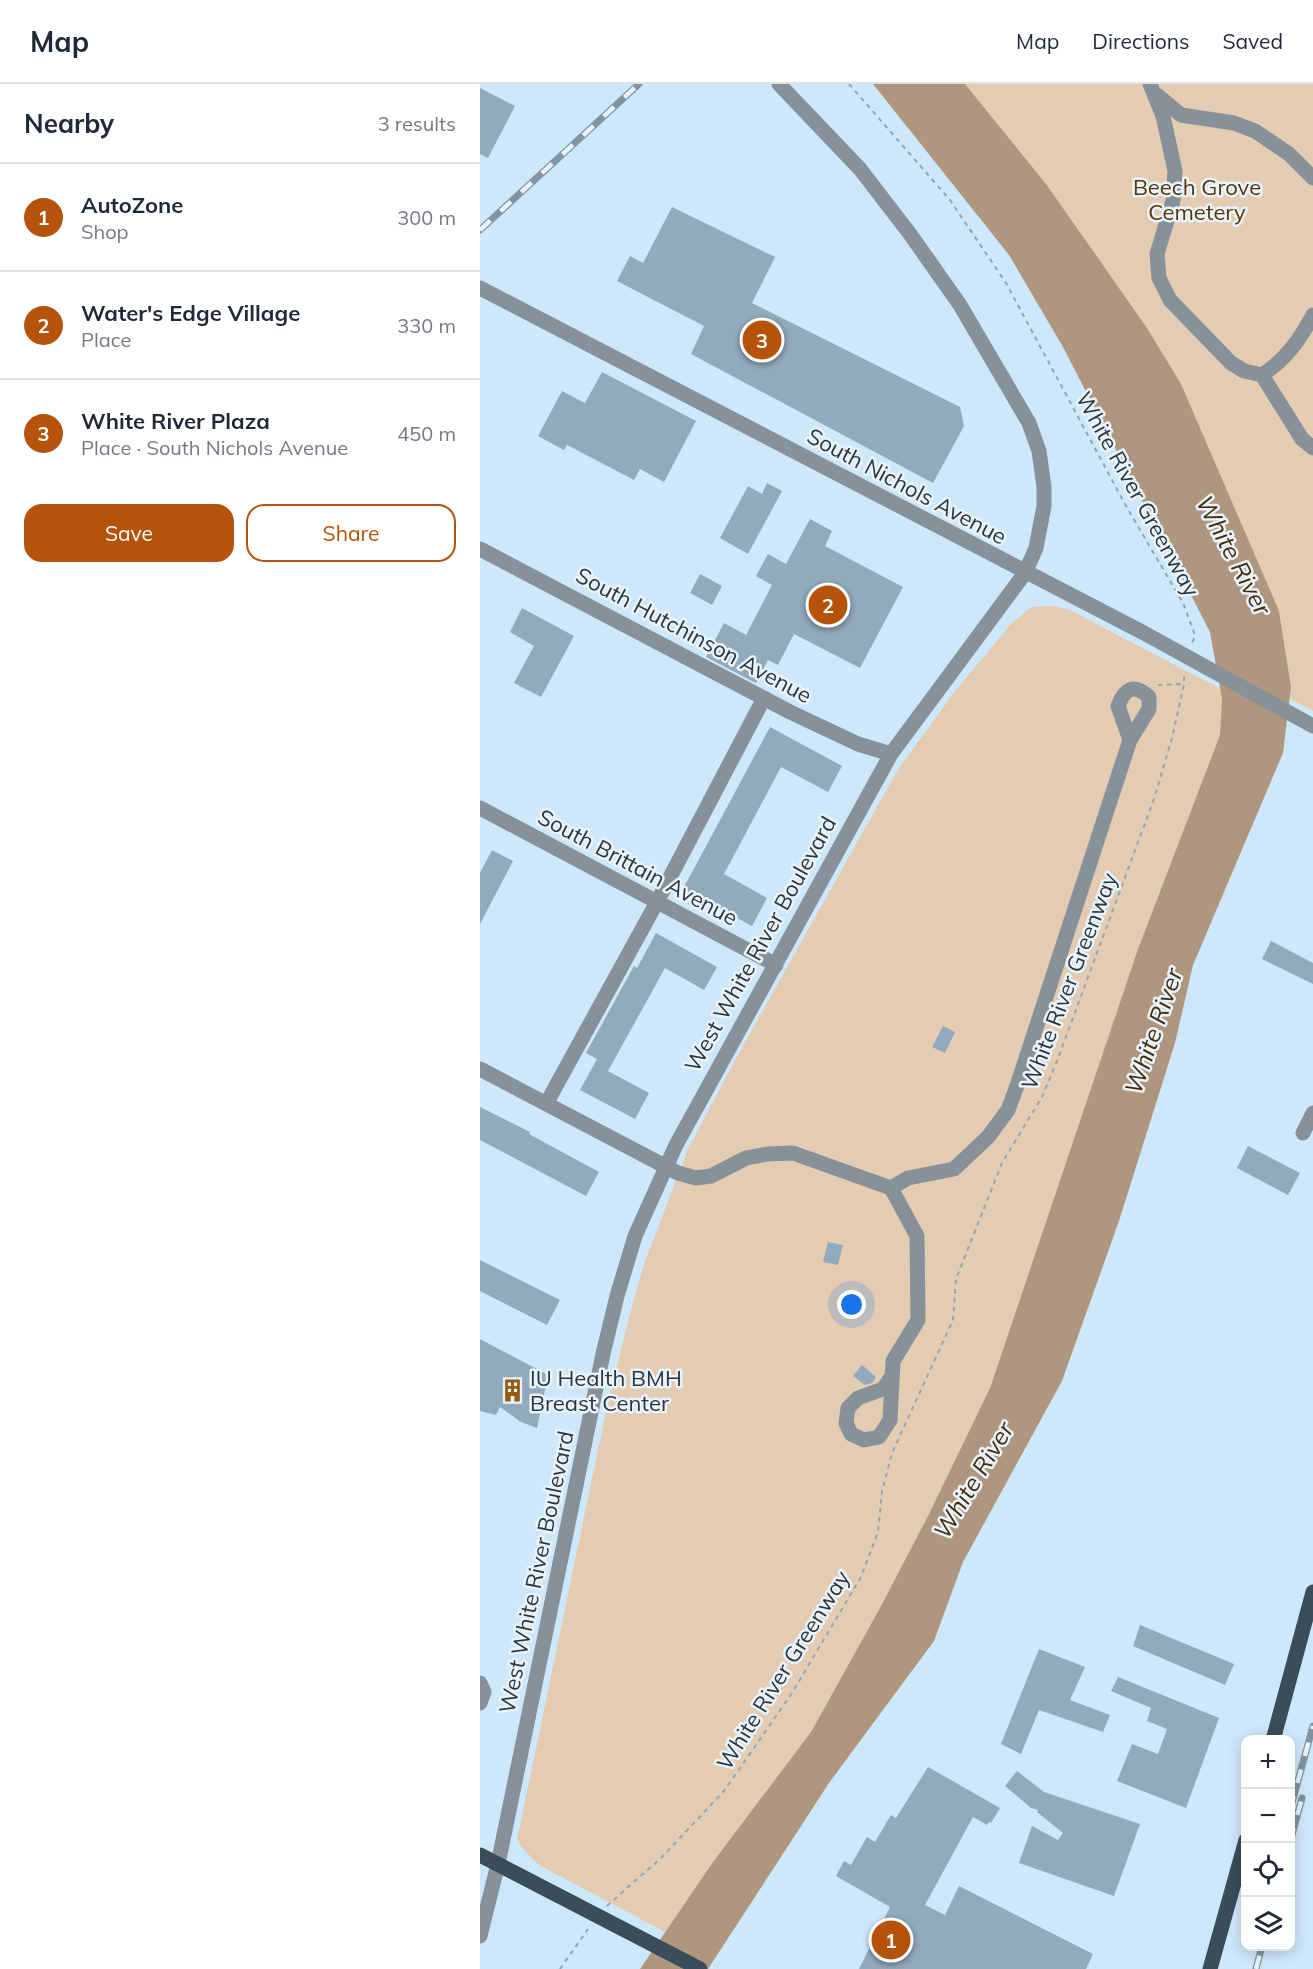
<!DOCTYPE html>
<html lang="en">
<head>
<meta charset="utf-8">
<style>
  :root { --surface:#fff; --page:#f2f2f3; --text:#1f2937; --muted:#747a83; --line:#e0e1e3; --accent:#b45309 }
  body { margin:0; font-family:Mulish,sans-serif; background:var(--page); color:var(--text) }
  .controls { position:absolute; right:18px; bottom:18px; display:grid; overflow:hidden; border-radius:12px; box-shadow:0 3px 15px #0003 }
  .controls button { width:54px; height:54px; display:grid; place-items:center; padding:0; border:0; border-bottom:2px solid var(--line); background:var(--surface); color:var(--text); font:30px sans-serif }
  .you { position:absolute; left:372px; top:1221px; width:21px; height:21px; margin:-15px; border:4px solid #fff; border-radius:50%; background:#1a73e8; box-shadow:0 0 0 9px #1a73e833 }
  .badge { display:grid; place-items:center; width:39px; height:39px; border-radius:50%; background:var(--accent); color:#fff; font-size:20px; font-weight:700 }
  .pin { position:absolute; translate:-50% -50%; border:3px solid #fff; box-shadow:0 2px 6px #0006 }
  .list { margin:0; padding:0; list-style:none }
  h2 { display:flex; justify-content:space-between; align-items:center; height:78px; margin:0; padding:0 24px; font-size:26px }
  h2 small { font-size:20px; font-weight:400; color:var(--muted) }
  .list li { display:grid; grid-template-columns:39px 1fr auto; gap:18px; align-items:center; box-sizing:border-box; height:108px; padding:0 24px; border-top:2px solid var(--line) }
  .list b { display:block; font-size:22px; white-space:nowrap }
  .list p { margin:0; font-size:20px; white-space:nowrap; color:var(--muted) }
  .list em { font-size:20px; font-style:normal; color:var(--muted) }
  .actions { display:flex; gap:12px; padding:18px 24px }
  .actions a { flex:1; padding:14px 0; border:2px solid var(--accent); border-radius:18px; text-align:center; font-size:21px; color:var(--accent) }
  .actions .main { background:var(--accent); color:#fff }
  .icon { flex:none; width:33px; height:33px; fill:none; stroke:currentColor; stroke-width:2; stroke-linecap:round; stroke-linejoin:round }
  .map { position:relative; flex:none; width:833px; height:1885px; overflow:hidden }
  header { display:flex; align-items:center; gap:36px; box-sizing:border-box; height:84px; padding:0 30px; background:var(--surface); border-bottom:2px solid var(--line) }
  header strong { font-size:28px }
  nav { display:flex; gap:33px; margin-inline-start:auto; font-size:21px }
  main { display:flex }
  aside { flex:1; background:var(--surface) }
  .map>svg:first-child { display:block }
</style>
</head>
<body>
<header>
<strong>Map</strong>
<nav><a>Map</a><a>Directions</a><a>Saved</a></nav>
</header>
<main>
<aside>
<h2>Nearby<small>3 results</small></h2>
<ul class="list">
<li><span class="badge">1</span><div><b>AutoZone</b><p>Shop</p></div><em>300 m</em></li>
<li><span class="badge">2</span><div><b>Water's Edge Village</b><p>Place</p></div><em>330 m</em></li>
<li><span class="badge">3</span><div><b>White River Plaza</b><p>Place · South Nichols Avenue</p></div><em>450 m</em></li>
</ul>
<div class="actions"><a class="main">Save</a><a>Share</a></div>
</aside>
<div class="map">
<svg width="833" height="1885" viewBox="0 0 833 1885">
  <rect width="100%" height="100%" fill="#cee8fb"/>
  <!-- green -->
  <path fill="#e4ccb3" d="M484,0H833V627L810,615L811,603L799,527Z
    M572,522L588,525L743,606L740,651L658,865L510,1304L448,1432L401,1522L331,1648L233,1778L185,1848L59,1781L43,1765L37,1756L129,1313L147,1241L164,1180L208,1065L254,978L417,687L475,607L532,539L551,523Z"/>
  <!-- water -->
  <path fill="#af977f" d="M393,0H485L566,100L667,244L701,300L799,527L811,603L803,669L713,881L695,959L639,1137L582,1297L483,1478L454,1557L349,1699L228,1885H160L233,1778L331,1648L401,1522L448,1432L510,1304L658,865L740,651L742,615L730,548L583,263L529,171Z"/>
  <!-- building -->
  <path fill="#91aabc" d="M0,4L35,22L8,74L0,70Z
    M192,123L295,173L272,219L480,323L484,342L453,399L211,270L224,242L137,197L150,172L163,179Z
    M122,288L216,337L184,398L160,385L154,396L87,361L84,366L58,352L82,307L105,319Z
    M287,399L302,407L268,470L240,454L268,402L282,410Z
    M330,435L352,447L345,462L423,503L380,584L314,550L298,581L288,576L276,599L226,573L244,539L266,551L292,501L276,492L288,470L306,480Z
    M220,490L242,502L232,521L210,509Z
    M42,524L94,552L61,613L34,599L54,562L30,548Z
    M290,643L362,682L348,708L301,683L244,790L287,814L272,842L203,805Z
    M12,766L33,777L0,840V789Z
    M176,849L237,883L224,906L185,884L128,987L169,1009L155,1035L100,1006L117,975L106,969L154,882L157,884Z
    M791,857L833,879V900L782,875Z
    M463,942L475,948L465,969L452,963Z
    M0,1023L50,1048L49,1050L119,1088L106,1112L0,1056Z
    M768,1062L820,1089L808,1111L757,1084Z
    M348,1158L363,1161L358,1181L343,1178Z
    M0,1176L80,1216L67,1241L0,1207Z
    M0,1255L68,1291L57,1344L41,1338L20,1323L16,1331L0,1327Z
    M382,1281L396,1293L392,1299L385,1301L373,1292Z
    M660,1541L754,1580L745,1601L653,1562Z
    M559,1565L605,1583L590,1616L630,1631L623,1648L559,1626L541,1670L521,1660Z
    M638,1593L739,1634L706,1724L637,1697L652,1660L678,1670L687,1645L667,1637L671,1624L631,1607Z
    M448,1683L520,1724L511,1739L509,1738L507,1741L493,1733L445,1821L465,1831L479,1802L613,1870L606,1885H379L410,1823L356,1792L364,1777L371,1781L387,1753L395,1758L411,1731L416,1734Z
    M537,1687L564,1708L660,1740L634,1812L539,1779L552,1742L578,1756L583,1749L557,1728L558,1726L551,1724L525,1702Z"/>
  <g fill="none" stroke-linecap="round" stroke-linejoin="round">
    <!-- path -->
    <path stroke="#91a6b4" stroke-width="2" stroke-dasharray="4.5 4.5" stroke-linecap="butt" d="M369,0L470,116L526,199L646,422L703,519L715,551L712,560
      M678,601L704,600
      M127,1822L181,1774L244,1707L312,1609L381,1493L398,1448L402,1407L412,1369L473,1236L476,1195L522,1079L562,1013L577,977L674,715L692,654L704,600V588
      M80,1885L108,1845"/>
    <!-- minor -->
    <path stroke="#869199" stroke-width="15" d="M670,0L683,32L695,87L693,117L677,170L679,194L690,216L751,279L764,287L782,291C806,275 819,257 833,231
      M677,11L701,31L754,39L775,47L809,70L833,94
      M0,204L664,549L833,642
      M782,291L822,355L833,364
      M0,465L310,628L378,660L411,670
      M0,724L296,881
      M0,985L198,1089L216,1094L231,1092L266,1074L287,1070L313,1069L411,1104L437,1152L438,1236L413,1277L410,1336L399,1353L384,1356L371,1350L366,1339L368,1324L378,1314L403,1305L412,1292
      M66,1020L177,818L284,614
      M823,1049L833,1029
      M411,1104L428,1094L474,1085L508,1053L528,1026L538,999L650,656L669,625V613C654,599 645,604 638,622L650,656
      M0,1599L4,1608L0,1619
      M0,1852L18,1780L123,1270L137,1212L155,1152L196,1061L411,670L545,489L556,464L564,422V403L559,367L549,339L480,221L430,150L380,85L299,0"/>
    <!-- major -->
    <path stroke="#3a4d5b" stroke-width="15" d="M793,1656L833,1508
      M0,1771L220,1885
      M730,1885L766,1756"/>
    <defs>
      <path id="rail" d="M0,146L159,0
        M810,1726L833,1642
        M810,1758L822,1714
        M776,1885L782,1862"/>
    </defs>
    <!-- rail casing -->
    <use href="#rail" stroke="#8194a1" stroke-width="7"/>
    <!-- rail -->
    <use href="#rail" stroke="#e8f3fb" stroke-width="4.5" stroke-dasharray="14" stroke-linecap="butt"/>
  </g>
  <!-- icons -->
  <defs>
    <symbol id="building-bare" viewBox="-9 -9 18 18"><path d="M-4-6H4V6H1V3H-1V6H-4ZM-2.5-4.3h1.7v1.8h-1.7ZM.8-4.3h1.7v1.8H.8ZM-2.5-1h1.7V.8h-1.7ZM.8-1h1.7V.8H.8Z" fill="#925c12" stroke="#e8f3fb" stroke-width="2.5" paint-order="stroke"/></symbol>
  </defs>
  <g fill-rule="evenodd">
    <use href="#building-bare" x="16" y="1290" width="33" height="33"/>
  </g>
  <g text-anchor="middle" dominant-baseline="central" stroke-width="5" stroke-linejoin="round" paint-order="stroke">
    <!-- park labels -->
    <g font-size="22" fill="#563406" stroke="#e8f3fb">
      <text x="717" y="103">Beech Grove<tspan x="717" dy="25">Cemetery</tspan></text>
    </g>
    <!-- street labels -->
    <g font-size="22" fill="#2a353c" stroke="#e8f3fb">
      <text transform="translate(427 402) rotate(28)">South Nichols Avenue</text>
      <text transform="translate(658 410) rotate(61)">White River Greenway</text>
      <text transform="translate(214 551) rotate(28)">South Hutchinson Avenue</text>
      <text transform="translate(158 783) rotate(28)">South Brittain Avenue</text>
      <text transform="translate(280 860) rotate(-61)">West White River Boulevard</text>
      <text transform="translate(589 897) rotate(-69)">White River Greenway</text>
      <text transform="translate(56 1488) rotate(-78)">West White River Boulevard</text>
      <text transform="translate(303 1586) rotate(-58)">White River Greenway</text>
    </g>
    <!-- poi labels -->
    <g font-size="22" fill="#2a353c" stroke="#e8f3fb" text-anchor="start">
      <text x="50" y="1294">IU Health BMH<tspan x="50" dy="25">Breast Center</tspan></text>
    </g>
    <!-- water labels -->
    <g font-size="24" font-style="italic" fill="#452b0a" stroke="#e8f3fb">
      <text transform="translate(754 471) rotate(62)">White River</text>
      <text transform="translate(673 947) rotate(-71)">White River</text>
      <text transform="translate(493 1396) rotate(-59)">White River</text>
    </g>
  </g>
</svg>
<div class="controls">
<button>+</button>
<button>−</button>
<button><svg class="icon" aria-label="locate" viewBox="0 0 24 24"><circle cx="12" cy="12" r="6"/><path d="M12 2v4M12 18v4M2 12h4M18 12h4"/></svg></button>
<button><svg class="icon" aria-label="layers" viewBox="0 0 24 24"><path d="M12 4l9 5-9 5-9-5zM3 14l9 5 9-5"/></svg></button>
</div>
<div class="you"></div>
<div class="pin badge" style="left:411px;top:1856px">1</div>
<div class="pin badge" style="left:348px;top:521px">2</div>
<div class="pin badge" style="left:282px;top:256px">3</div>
</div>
</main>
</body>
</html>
